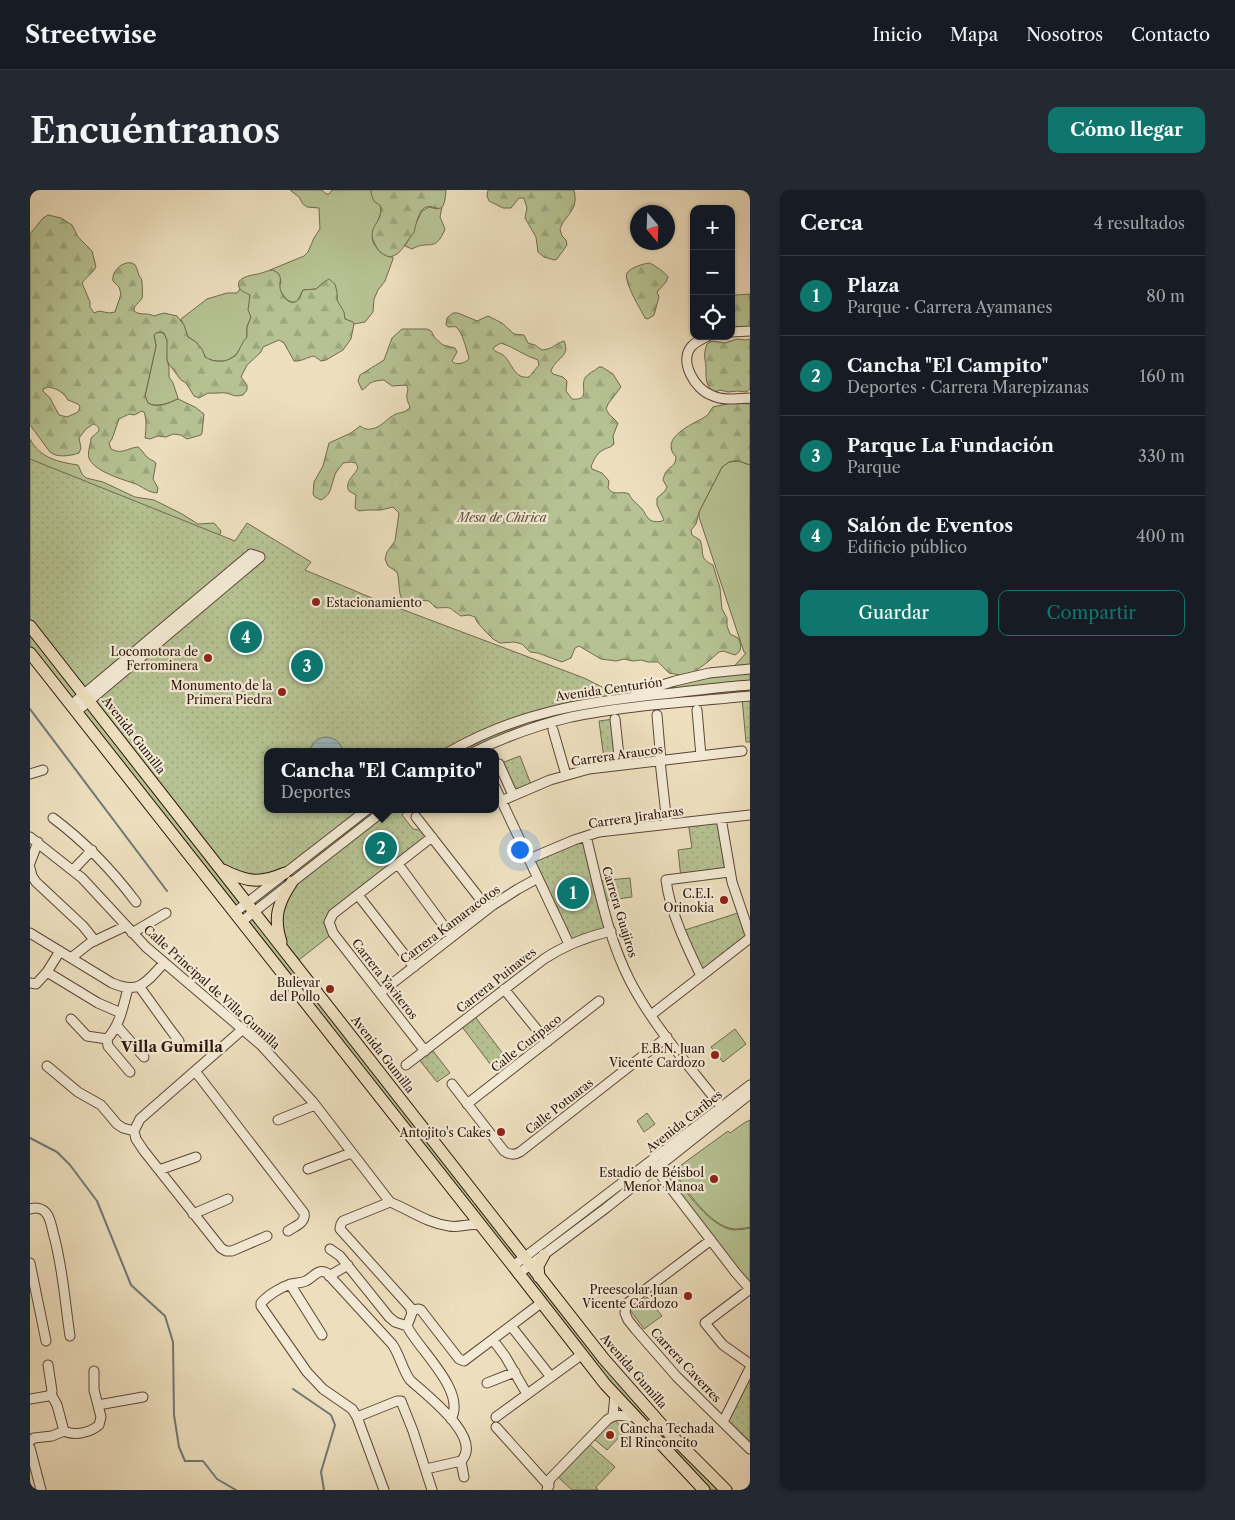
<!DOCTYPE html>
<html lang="es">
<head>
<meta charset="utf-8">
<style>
  :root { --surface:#171b24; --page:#242831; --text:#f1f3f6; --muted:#9ea1a6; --line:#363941; --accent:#0f766e }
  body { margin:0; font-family:"Libre Caslon Text",serif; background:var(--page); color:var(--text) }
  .controls { position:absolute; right:15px; top:15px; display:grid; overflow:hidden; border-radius:10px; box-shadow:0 1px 4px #0004 }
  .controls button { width:45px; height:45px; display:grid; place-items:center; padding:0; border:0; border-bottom:1px solid var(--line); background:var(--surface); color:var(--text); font:25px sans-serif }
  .compass { position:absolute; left:600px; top:15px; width:45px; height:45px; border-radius:50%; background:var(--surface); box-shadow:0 1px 4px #0004; rotate:161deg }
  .you { position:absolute; left:489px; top:659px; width:18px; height:18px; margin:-12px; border:4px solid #fff; border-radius:50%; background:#1a73e8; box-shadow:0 0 0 8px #1a73e833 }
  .badge { display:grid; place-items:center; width:32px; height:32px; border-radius:50%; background:var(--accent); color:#fff; font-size:16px; font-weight:700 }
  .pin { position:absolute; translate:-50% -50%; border:2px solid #fff; box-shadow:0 1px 5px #0006 }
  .popup { position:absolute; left:234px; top:558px; width:235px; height:65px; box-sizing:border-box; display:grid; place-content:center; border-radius:10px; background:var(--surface); filter:drop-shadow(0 1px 4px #0005); font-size:16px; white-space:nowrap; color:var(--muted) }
  .popup b { font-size:19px; color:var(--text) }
  .popup::after { content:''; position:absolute; left:50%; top:100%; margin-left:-10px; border:10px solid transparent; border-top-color:var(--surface) }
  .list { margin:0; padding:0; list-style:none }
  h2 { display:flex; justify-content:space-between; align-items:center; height:65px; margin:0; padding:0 20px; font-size:21px }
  h2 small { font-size:16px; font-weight:400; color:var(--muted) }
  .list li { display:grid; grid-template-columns:32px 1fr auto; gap:15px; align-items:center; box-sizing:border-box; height:80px; padding:0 20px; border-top:1px solid var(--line) }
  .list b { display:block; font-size:19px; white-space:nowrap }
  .list p { margin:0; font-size:16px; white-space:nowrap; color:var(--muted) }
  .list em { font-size:16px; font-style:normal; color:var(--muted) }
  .actions { display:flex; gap:10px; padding:15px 20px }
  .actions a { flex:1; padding:11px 0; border:1px solid var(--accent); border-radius:10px; text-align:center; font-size:18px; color:var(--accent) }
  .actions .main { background:var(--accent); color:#fff }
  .icon { flex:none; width:28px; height:28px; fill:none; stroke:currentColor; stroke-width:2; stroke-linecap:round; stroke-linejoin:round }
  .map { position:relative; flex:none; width:720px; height:1300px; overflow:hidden; border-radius:10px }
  header { display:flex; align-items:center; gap:30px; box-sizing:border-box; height:70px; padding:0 25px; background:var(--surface); border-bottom:1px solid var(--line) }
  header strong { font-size:24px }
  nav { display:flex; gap:28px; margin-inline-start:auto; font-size:18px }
  .intro { display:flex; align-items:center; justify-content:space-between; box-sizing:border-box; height:120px; padding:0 30px }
  h1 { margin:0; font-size:35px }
  .button { padding:12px 22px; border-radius:10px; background:var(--accent); color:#fff; font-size:18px; font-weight:700 }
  main { display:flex; gap:30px; padding:0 30px }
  aside { flex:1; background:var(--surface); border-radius:10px; box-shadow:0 1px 4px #0004 }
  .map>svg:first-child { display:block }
</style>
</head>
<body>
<header>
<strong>Streetwise</strong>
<nav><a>Inicio</a><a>Mapa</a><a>Nosotros</a><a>Contacto</a></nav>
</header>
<div class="intro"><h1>Encuéntranos</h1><a class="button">Cómo llegar</a></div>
<main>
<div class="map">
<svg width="720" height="1300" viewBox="0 0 720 1300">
  <defs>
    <pattern id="forest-firs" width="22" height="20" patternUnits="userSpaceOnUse" patternTransform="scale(1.25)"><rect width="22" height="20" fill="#b6c293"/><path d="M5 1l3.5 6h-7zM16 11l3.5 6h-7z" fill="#9da67d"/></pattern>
    <pattern id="park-dots" width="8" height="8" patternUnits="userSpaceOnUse" patternTransform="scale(1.25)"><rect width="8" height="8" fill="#b6c293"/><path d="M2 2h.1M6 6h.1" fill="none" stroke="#9da67d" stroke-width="1.8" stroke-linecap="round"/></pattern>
    <pattern id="water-rules" width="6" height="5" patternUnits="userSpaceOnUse" patternTransform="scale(1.25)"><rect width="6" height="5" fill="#9dbabc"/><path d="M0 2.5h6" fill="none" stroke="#879fa0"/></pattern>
  </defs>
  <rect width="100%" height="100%" fill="#eddfbe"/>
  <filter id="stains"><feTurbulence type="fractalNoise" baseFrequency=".004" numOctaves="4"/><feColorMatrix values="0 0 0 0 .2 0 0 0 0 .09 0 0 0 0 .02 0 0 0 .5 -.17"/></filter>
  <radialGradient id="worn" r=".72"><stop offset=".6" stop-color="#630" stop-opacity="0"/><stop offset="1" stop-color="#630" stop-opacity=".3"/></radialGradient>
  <!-- grass -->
  <path fill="#b6c293" stroke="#716a4e" d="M260,0H292L296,4H299L302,0H341L345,12L350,15C355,28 337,41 344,54C347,58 348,61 352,63C356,66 358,67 363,67V69L355,91L348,100L344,109L343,122L335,132L324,134L322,132L315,129L307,110V105L294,92L286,99L273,100L267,112C257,114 253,105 249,98L251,92L248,83L240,80L274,66L278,62L284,48L290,39L289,18L277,17L273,14L269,7Z
    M399,17L407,19L412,17L410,27L415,39C405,64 399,49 382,59L375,56L384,40L385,35L392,21Z
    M210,99L220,104L221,127L217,137V147L206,165L196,171H185L177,169L166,152L158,147L151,129L177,109L197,103H207Z
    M131,142L135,145L138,153L137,170L139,177V187L143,193L148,208V209C138,213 128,218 118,213L115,206L126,156L124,145L126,143Z
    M0,249C10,268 28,272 48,275L52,284L56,288L73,292L105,307L124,310L152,324L168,334L184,333L191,341L190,344L188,345L0,273Z
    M709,271L720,275V506L558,524L444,562H419L478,534L700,481L716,463L714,462L669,327V322L692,277L699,272Z
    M0,437L53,504L41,514L0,461Z
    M59,511L216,713L204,722L47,521Z
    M338,619H356L224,722L217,713Z
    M224,723L493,1068L483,1075L212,732Z
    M705,839L716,854L693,872L681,857Z
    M720,895L635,971C649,992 677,1037 704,1040C709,1040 715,1039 720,1038V1099L625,979L500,1076L494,1068Z
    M617,923L625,934L614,942L607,931Z
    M720,930V1037C715,1038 710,1039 704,1039C679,1036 657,1000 643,981L698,941L700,943L714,933Z
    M500,1077L695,1300H677L586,1204L490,1084Z
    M617,1107L632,1126L614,1139L600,1120Z
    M584,1229L595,1241L577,1260L564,1249Z"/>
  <!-- forest -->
  <path fill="url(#forest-firs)" stroke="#716a4e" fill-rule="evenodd" d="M341,0H416C414,34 403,8 392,20C387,27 386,35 384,42C382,46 379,48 377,52C371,60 370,64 360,67C353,65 349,62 346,56C335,38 351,34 351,20C351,14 347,14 344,11C342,8 341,3 341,0Z
    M458,0H544C549,21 536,23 530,39L532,46L536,50L537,55L527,69L524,70L514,67L508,62L506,47L495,28L497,18L494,8H489L481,18H473L459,11L457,6Z
    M18,25L31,28L42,35L48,47L62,61L66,77C62,84 55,88 52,93L60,112V117L64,123L69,121L79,123L85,122L91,104L89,97L83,91C81,80 95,69 104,74C107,76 107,81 109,85C110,88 112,88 112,92C112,94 113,106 112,108C109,114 104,114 104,121C110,126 117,122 124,126L134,123L147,126L154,135L158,147L166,152L172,159L175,167C185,173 197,173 206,165C210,160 211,153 217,147V137L221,127L218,120L220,105C217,103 212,102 210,99C203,88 221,85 228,84C233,83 238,80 243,80C246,82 248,82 249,85C252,89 249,92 250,97C250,104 260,118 268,110C271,108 271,103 273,100L286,99L294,92L299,89L305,94L307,102V110L314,122L315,129L323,132L324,134L321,149L313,160L296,170L291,171L284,166C277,167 271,172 264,171L254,153L249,150L233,157L231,162L217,175L211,187L217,195V200L213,205C204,207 204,205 196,203C190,202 184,204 178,203L169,208L164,206L156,193L151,190L139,174L137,170V150L134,143L131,142L126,143L124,145L126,156L115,206L118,213C128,219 138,213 148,209L165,217L174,224L172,243L171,245L157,249L151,245L143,244L136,247L128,246L120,249L115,248C116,240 117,230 114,222L112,221L104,225L99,224L89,229L82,249L79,253L81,259C92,265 97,258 108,257C112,260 114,264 117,267C120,270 123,270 126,273L123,289L128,298L127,303C118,302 114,298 106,294C94,290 63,281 59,268C57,261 61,255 61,248L69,241C69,237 67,235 63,234L56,239L49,248L51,258L49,263C40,266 27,268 20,262L0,235V44L13,28ZM18,197C27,198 34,203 38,210L48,214L50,217L48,222L37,227L29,225L20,208L13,201V199Z
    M619,73C623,74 636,83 638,87L636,92L627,102L629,107L624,125L618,129L615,128C611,120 593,91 597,83C601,77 613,74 619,73Z
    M701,103L706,105L720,104V139L701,140Z
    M423,123H428L447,131L458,126L472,133L484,144L494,145L498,153L505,155L512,160C524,159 524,154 534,151C541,167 526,167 521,181L523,184L533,187L537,191L536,201L542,209C561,211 550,196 555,188C558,183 565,181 569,177H572L583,184L591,197L578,214L576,219L579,224L588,233L583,246L584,254C581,258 578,257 573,260C567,263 563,271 561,277L562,279L572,283L579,291L578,298C584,307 591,300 599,304C602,311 607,313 612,319C615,322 616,327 619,329C623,333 631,332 634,330L627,315V308L635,301L637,297L633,290C633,289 635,283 636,282C640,276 646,276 646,267C628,248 663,234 675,227C679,225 680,220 683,217L701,213L720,214V275L709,271H704L699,272L692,277L669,322L666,334L661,340L662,345L670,350C675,363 668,368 683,375L690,398L692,419L697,428V436L700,444L708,448C711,454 713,461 705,465L693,461L689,462L679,471L664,482L650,485L639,483L628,472H618L611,470L603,471L594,469L586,471L571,469L549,456L545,458L541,468L532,472L508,463L500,462L492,454L484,452L470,453L463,449L455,441L447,432L445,427L439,425L431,426C417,417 424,417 406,418L399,411L388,410L386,408H384L378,413L372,410C368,401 370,392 367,382L358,376L355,369L357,362L365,351L369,323L363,317L351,320H337L329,321L325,318L326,305L319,301C314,292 324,286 328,278L326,273L321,272L313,273C310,278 305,282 304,288C300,298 302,304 291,310L285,307L283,304L284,292L293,276L299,253L321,243L330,236C333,238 337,240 341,239C351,238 357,228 366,224C371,222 376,223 380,217C379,214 377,211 377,208C376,202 380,200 376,195L362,196L354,190C350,190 344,191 340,193C337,196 336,198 332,200L328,191L330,185L354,170L362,148L372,139H397L401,141L405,148L413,155L425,158L427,162L422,171C426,176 434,173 438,170L439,168C437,162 432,140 426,137C424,136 421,137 418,137L416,135L417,128ZM471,153C484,157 495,166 508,170L509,175L499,187C485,189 483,176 476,168C473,163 466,163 463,159L464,157Z
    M707,149L716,150L720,149V199L716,202L708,201L698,202L690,200L684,202C675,196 676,187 676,177C675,167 673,165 677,154L682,151L695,153Z"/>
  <!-- park -->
  <path fill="url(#park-dots)" stroke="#716a4e" d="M0,269L205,351L217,333L281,372L275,380L342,408L554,488L584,503V509L523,520L419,562H237V619H338L246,687L200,683L0,435Z
    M720,507V552H716L712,508Z
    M584,529L589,574L575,576L569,531Z
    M490,566L502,597L483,605L469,574Z
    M357,619H378L372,625L383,639L389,640L393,637L401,647L303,724L302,744L265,773L248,739L262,692Z
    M691,628L699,682L651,688L648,660L662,658L658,632Z
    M556,646L567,691L600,688L602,707L573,711L581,741L539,754L499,669Z
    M711,722L720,745L671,786L652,741Z
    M443,824L483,877L470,887L430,834Z
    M400,857L420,883L407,892L387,867Z
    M720,1178V1259L693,1232Z
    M559,1254L585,1277L566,1297L568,1300H542L528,1287Z"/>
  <!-- water -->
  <path fill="url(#water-rules)" stroke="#707775" d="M296,547C306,548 311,553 313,562H279C282,553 287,548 296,547Z"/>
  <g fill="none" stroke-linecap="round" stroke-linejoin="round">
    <!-- stream -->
    <path stroke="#707775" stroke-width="2" d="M0,519L137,701
      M0,948L27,962L40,975L67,1011L101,1095L135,1126L143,1152L144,1225L149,1257L155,1271H173L187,1289L206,1300
      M263,1199L301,1225L305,1235L291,1282L294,1300"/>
    <defs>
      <path id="minor" d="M701,142L720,141
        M678,146C672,149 665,152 661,157C649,172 665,199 681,205C693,211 707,209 720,208
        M606,503L645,491L679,483L720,479
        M41,515L221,364L230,367L46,522
        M667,520L671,566
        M627,525L631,571
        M585,529L590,575
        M523,540L536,585
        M419,562C489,522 554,512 633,504C662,501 691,497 720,495
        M444,562C475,547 507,535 541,527C599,515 661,512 720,506
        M630,571L637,634
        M465,576L469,574L483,605
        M0,584L13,580
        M465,597L539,754
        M471,611L520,590L559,579L712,561
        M386,627L458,719
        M23,628C55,652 82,680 106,712
        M691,628L702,692L720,745
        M556,646C568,694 577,746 600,791C625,839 663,880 696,923
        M0,647L52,688L116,757L231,855L283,912L360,1012C380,1020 397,1033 419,1036C429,1038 439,1033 450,1035
        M499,669L544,650L569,642L720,625
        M0,673L8,652
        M368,674L422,747
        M0,678L2,686L6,692L53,736L65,751
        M43,680L62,660
        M328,705L384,777
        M204,723L338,619
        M211,732L356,619
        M0,743L82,793C110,805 116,792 134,773
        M102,743L136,723
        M41,768L60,753L96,736
        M17,782L68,813L91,823
        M671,786C657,757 640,722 636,690L699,682
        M0,793L6,794L17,782L30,761
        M109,796L137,835L149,851
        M474,799L517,852
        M350,803L463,715L488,699L508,688
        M621,825L720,748
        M41,829L57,846L77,849
        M87,836L114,867
        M213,839L110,929L104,941L106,949L114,961L191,1058L196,1061H202L237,1046
        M77,849C90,835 93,817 98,798
        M77,849L78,856L100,882
        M395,861L303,743L299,732L303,724L402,647
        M376,875L514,769C535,755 556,747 581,741
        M17,876L48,902L71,915L87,934L93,938L104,941
        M165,881L274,1023C276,1033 265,1036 258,1041
        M422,894L474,961C479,965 485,965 490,962L637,847
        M437,914L569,811
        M248,930L285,915
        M623,975L706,1083L720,1099
        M278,979L321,963
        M129,980L166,967
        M360,1012L313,1031L311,1034L310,1039L380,1117L382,1123L377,1136C388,1159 437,1201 421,1229
        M0,1019C6,1017 13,1018 17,1024C21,1030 22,1039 24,1046C33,1079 35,1113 40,1146
        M163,1024L198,1009
        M681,1050L599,1112L596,1115L595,1123L598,1130L606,1140L647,1187L720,1259
        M300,1059L310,1066L359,1127L365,1132L377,1136
        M0,1073L16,1151
        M483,1076L720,895
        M488,1084L576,1018L720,904
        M299,1086L318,1075
        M260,1094L292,1145
        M720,1099L675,1133L693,1155L720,1174
        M381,1120L389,1119L391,1120L429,1169L434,1171L511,1113
        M481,1136L521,1187
        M463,1150L475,1166L497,1204
        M18,1175L22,1201L21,1204L27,1215L34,1241
        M457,1193L485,1182
        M0,1209L18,1206L21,1204
        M68,1215L113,1207
        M583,1225L585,1205
        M327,1227L367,1211H371L383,1241L402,1300
        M466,1227L551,1165
        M693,1232L720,1178
        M466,1237L519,1296
        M0,1251L4,1248L22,1246L34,1241C44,1246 60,1243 69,1235L71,1227L64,1200V1181
        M0,1258L11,1300
        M431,1271L434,1287
        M396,1279L431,1271
        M354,1300L327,1227L322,1219L293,1199L277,1182L231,1116V1113C238,1105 251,1097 261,1094C266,1093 271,1093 276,1091C284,1087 288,1078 297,1083L362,1154C370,1165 372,1179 380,1190C396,1205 454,1248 431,1271
        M517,1300L520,1289L577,1230C586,1223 593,1226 605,1227"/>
      <path id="major" d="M0,436L574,1169L639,1243L696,1300
        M0,463L483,1076L575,1194L674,1300
        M193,680C217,692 230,694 255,683
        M251,752C243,727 248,713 262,692
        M509,1087L508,1076L514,1065"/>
    </defs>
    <!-- minor casing -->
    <use href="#minor" stroke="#5c4637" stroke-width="11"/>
    <!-- major casing -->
    <use href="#major" stroke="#2c130a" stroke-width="13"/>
    <!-- minor -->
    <use href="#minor" stroke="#f3ead5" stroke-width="9"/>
    <!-- major -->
    <use href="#major" stroke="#eddfbe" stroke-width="11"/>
  </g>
  <!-- markers -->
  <g fill="#8f2418" stroke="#f3ead5" stroke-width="2">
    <circle cx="286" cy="412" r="5"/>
    <circle cx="178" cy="468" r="5"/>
    <circle cx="252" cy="502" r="5"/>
    <circle cx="694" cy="710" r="5"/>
    <circle cx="300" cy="799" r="5"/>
    <circle cx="685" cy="865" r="5"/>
    <circle cx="471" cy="942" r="5"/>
    <circle cx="684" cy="989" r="5"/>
    <circle cx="658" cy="1106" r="5"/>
    <circle cx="580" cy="1245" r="5"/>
  </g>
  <g text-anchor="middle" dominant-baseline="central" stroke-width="4.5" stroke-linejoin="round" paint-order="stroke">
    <!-- park labels -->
    <g font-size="12" font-style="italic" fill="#5c503a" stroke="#f3ead5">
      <text x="472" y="327">Mesa de Chirica</text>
    </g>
    <!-- poi labels -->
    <g font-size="12" fill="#2c130a" stroke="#f3ead5" text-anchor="end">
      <text x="296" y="412" text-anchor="start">Estacionamiento</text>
      <text x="168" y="461">Locomotora de<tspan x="168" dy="14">Ferrominera</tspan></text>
      <text x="242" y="495">Monumento de la<tspan x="242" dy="14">Primera Piedra</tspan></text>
      <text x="684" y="703">C.E.I.<tspan x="684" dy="14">Orinokia</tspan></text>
      <text x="290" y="792">Bulevar<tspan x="290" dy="14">del Pollo</tspan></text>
      <text x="675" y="858">E.B.N. Juan<tspan x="675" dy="14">Vicente Cardozo</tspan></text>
      <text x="461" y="942">Antojito's Cakes</text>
      <text x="674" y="982">Estadio de Béisbol<tspan x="674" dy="14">Menor Manoa</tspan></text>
      <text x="648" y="1099">Preescolar Juan<tspan x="648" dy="14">Vicente Cardozo</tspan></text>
      <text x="590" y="1238" text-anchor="start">Cancha Techada<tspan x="590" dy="14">El Rinconcito</tspan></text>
    </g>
    <!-- street labels -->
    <g font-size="12" fill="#2c130a" stroke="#f3ead5">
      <text transform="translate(579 499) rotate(-8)">Avenida Centurión</text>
      <text transform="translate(104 545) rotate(52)">Avenida Gumilla</text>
      <text transform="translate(587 565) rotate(-8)">Carrera Araucos</text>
      <text transform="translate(606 627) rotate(-8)">Carrera Jiraharas</text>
      <text transform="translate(590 722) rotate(73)">Carrera Guajiros</text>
      <text transform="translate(420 734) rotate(-37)">Carrera Kamaracotos</text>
      <text transform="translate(355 789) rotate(52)">Carrera Yaviteros</text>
      <text transform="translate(466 790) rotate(-38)">Carrera Puinaves</text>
      <text transform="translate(182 797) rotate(42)">Calle Principal de Villa Gumilla</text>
      <text transform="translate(496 853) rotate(-38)">Calle Curipaco</text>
      <text transform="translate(353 864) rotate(52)">Avenida Gumilla</text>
      <text transform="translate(529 916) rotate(-38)">Calle Potuaras</text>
      <text transform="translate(654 931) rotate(-38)">Avenida Caribes</text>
      <text transform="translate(656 1175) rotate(47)">Carrera Caverres</text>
      <text transform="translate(604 1181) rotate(49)">Avenida Gumilla</text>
    </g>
    <!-- quarter labels -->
    <g font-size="15" font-weight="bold" fill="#2c130a" stroke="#f3ead5">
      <text x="142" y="856">Villa Gumilla</text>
    </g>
  </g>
  <rect width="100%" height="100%" filter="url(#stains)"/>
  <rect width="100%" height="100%" fill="url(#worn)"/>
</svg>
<div class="controls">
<button>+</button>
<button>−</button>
<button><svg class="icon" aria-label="locate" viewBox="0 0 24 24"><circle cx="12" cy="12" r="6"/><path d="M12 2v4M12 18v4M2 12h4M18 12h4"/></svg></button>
</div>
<svg class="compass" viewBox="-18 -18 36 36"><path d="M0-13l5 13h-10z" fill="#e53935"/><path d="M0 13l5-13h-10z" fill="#9ea1a6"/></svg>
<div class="you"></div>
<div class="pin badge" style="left:543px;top:703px">1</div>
<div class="pin badge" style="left:351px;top:658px">2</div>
<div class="popup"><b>Cancha &quot;El Campito&quot;</b>Deportes</div>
<div class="pin badge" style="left:277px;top:476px">3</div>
<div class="pin badge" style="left:216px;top:447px">4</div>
</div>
<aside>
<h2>Cerca<small>4 resultados</small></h2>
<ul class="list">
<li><span class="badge">1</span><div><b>Plaza</b><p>Parque · Carrera Ayamanes</p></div><em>80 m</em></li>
<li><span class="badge">2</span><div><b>Cancha &quot;El Campito&quot;</b><p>Deportes · Carrera Marepizanas</p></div><em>160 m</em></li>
<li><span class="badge">3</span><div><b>Parque La Fundación</b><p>Parque</p></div><em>330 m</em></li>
<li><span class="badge">4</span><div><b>Salón de Eventos</b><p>Edificio público</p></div><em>400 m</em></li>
</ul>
<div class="actions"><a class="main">Guardar</a><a>Compartir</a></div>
</aside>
</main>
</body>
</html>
